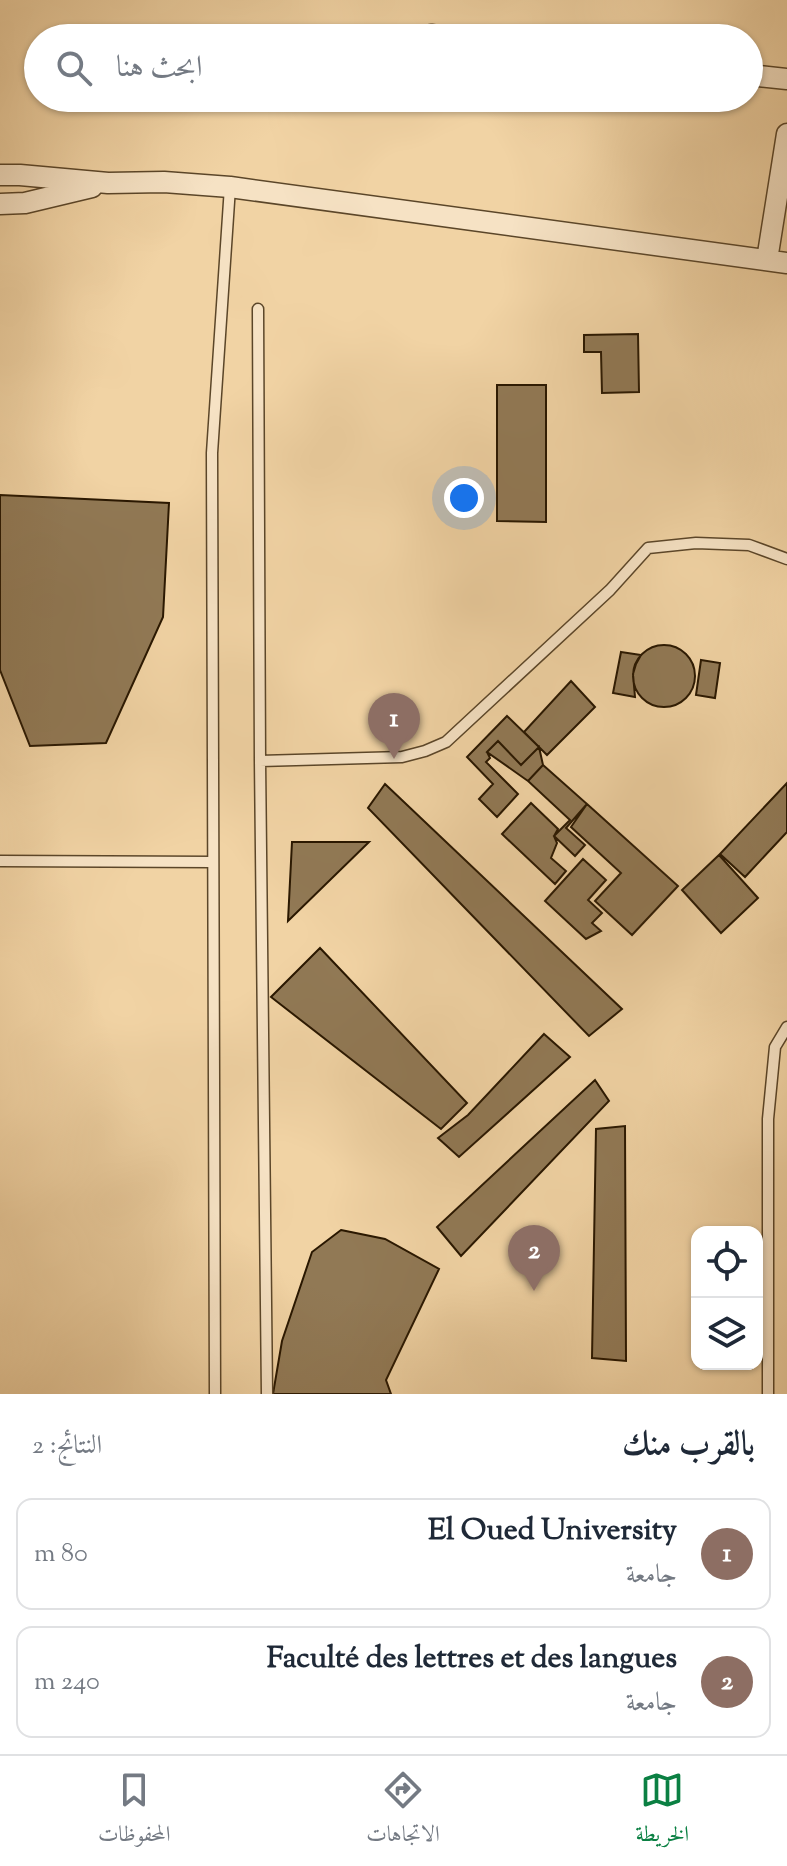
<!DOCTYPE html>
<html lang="ar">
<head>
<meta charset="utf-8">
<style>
  :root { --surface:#fff; --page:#f2f2f3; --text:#1f2937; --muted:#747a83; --line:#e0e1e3; --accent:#0b8043 }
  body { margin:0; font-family:"Sorts Mill Goudy",Amiri,serif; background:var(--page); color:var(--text); direction:rtl }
  .controls { position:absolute; right:24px; bottom:24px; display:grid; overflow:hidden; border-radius:16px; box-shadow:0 2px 6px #0004 }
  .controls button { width:72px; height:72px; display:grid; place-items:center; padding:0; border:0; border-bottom:2px solid var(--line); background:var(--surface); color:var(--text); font:40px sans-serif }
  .you { position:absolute; left:464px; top:498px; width:28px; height:28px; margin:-20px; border:6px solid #fff; border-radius:50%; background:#1a73e8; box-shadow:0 0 0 12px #1a73e833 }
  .badge { display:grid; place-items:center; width:52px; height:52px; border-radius:50%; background:var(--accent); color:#fff; font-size:26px; font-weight:700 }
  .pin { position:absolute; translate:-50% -66px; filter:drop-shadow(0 2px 4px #0008) }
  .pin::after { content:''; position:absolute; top:42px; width:28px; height:24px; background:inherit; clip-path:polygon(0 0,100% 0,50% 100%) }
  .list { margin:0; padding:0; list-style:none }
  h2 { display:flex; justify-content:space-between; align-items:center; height:104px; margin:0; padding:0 32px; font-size:34px }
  h2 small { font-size:26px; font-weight:400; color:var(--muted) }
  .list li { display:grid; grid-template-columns:52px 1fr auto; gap:24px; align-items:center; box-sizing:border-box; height:112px; margin:0 16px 16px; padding:0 16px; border:2px solid var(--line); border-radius:16px }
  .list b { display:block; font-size:30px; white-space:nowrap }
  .list p { margin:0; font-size:26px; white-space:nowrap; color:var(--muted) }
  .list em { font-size:26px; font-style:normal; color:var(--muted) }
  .icon { flex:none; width:44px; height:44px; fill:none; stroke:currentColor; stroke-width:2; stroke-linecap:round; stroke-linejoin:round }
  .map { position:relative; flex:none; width:787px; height:1394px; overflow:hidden; direction:ltr }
  .search { position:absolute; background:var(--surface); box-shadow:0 2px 6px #0004; left:24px; right:24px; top:24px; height:88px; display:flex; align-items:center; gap:20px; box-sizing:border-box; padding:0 28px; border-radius:44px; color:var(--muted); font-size:30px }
  .sheet { height:360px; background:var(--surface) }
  nav { display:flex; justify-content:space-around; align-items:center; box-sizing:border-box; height:112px; border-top:2px solid var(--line); background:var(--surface); font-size:22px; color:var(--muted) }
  nav a { display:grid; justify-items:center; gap:4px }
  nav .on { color:var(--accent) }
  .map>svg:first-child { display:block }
</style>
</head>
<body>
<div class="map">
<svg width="787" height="1394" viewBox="0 0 787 1394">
  <rect width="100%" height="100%" fill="#f1d3a4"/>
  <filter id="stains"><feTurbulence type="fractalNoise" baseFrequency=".0025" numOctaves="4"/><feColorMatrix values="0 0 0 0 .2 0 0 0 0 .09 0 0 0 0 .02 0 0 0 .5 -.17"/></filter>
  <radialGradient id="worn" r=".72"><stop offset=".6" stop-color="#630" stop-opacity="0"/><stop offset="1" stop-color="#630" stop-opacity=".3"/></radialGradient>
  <!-- building -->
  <path fill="#917955" stroke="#291700" stroke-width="2" d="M638,334L639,392L602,393L601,352H584V335Z
    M497,385H546V522L497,521Z
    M0,495L169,503L163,617L106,743L30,746L0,670Z
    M633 676a31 31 0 1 1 62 0a31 31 0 1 1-62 0Z
    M621,652L641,655L636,664L633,674L635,697L613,693Z
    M701,660L720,663L715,698L696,695Z
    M571,681L595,707L547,755L524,732Z
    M507,716L539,747L521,765L498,741L487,752L490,758L486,762L518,794L497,817L479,799L493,784L467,757Z
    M498,741L521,765L539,747L543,765L528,781L487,752Z
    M543,765L587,804L566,828L585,845L575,856L554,836L570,820L528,781Z
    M787,783V832L745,877L720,854Z
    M385,784L622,1009L589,1036L368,808Z
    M531,803L558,829L554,836L557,843L551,858L566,871L555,884L502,834Z
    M587,804L678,886L632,935L595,901L621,873L571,827Z
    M292,842H369L288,921Z
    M719,855L758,898L721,933L682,890Z
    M583,859L606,880L588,900L602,913L592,923L601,931L586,939L545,901Z
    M320,948L467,1103L441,1129L271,997Z
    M544,1034L570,1057L459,1157L438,1138L468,1115Z
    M595,1080L609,1101L461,1256L437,1227Z
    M625,1126L626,1361L592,1358L596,1129Z
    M341,1230L385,1239L439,1269L386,1380L391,1394H273L282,1341L312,1252Z"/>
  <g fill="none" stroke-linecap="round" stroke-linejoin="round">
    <defs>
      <path id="lane" d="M258,309L260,761L267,1394
        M260,761L402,757L425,751L446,742L610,590L648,548L696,543L749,545L787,559
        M0,861L213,862
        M215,1394L212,453L230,187
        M768,1394V1119L775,1047L787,1027"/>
      <path id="street" d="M431,35L452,38
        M749,75L787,79
        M0,175H20L108,183L164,182L230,187L787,263
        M0,204L25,203L92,187
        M767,260L787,134"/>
    </defs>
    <!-- lane casing -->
    <use href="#lane" stroke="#5b4629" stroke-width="13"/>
    <!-- street casing -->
    <use href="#street" stroke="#5b4629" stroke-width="23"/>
    <!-- lane -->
    <use href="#lane" stroke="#f6e2c4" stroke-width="10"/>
    <!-- street -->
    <use href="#street" stroke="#f6e2c4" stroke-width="20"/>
  </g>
  <rect width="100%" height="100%" filter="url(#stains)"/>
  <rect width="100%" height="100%" fill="url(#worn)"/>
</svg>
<div class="controls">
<button><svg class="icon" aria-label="locate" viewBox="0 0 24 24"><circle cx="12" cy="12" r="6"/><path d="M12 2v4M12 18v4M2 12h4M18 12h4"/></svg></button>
<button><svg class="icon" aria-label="layers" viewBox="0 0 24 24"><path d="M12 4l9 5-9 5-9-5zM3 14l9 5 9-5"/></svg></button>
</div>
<div class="you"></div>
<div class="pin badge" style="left:394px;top:759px;background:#8d6e63">1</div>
<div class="pin badge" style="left:534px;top:1291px;background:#8d6e63">2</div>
<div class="search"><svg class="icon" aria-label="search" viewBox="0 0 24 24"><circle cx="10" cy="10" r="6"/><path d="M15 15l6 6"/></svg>ابحث هنا</div>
</div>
<section class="sheet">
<h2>بالقرب منك<small>النتائج: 2</small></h2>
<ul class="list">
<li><span class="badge" style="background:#8d6e63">1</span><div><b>El Oued University</b><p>جامعة</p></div><em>80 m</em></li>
<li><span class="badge" style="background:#8d6e63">2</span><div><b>Faculté des lettres et des langues</b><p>جامعة</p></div><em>240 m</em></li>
</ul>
</section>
<nav>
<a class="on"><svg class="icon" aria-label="map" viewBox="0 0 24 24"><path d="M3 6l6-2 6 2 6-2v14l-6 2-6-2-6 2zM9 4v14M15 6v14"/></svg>الخريطة</a>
<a><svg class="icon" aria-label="directions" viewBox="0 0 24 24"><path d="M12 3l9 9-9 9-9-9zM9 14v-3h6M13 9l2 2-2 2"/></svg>الاتجاهات</a>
<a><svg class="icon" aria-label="saved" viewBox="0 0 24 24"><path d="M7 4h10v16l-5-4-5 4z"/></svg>المحفوظات</a>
</nav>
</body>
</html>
